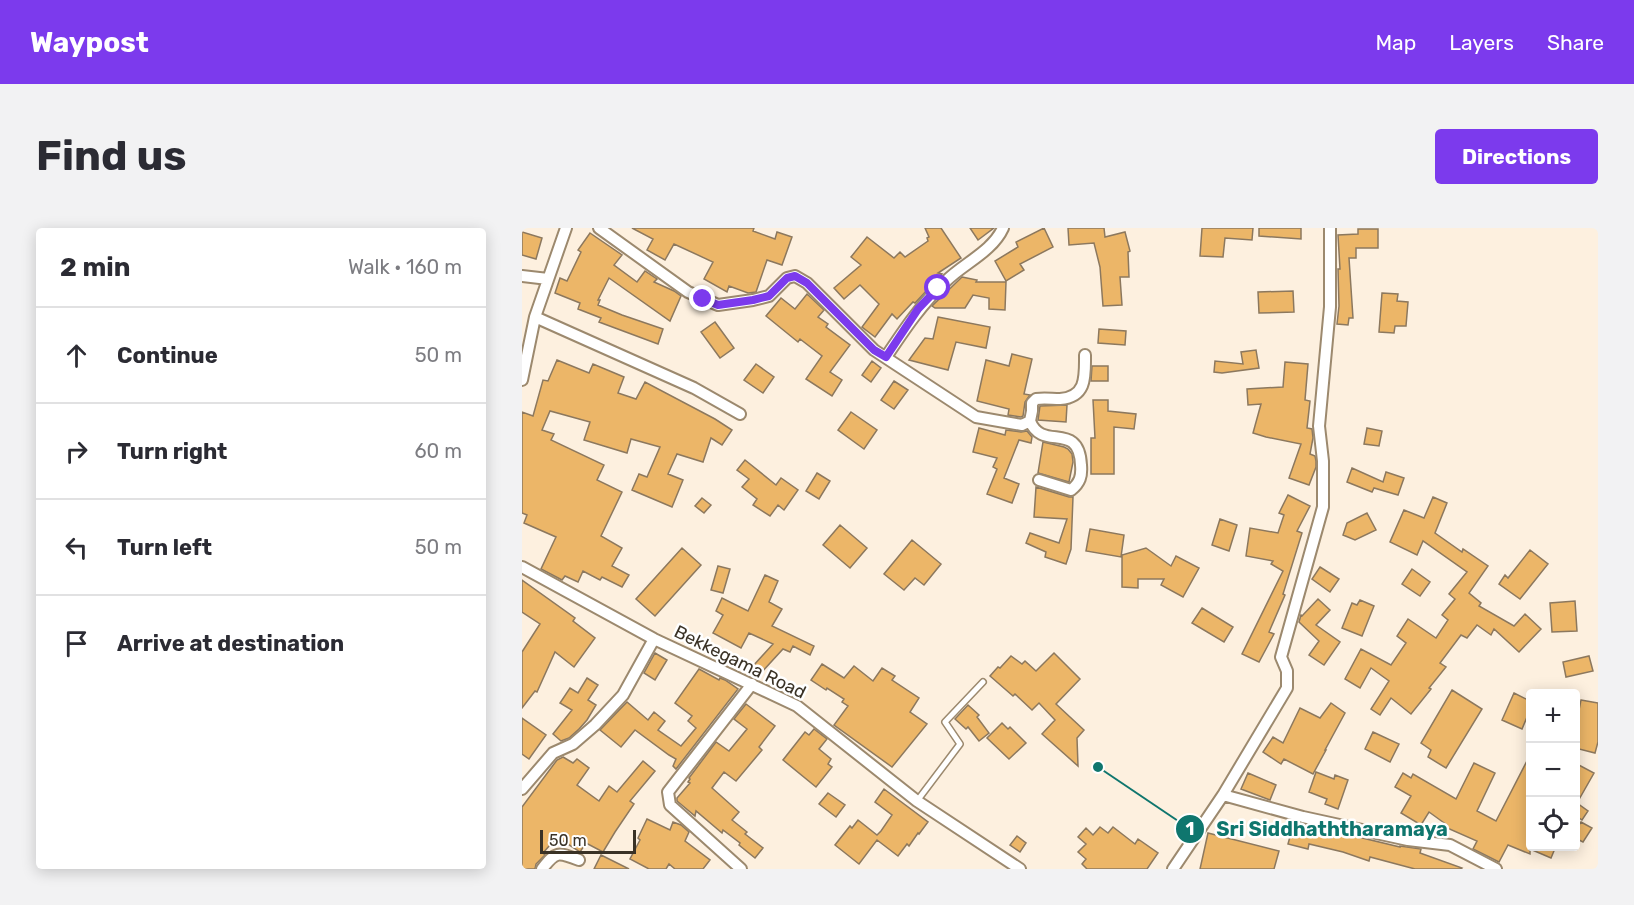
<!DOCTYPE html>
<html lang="en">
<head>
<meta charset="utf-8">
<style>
  :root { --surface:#fff; --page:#f2f2f3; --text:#2b2b33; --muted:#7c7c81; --line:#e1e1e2; --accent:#7c3aed }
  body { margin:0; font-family:Rubik,sans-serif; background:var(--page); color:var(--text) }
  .controls { position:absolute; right:18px; bottom:18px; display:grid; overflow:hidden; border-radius:6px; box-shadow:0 3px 15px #0003 }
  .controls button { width:54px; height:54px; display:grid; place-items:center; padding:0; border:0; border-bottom:2px solid var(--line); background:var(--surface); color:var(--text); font:30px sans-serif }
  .scale { position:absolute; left:18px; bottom:15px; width:96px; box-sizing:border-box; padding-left:6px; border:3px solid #3a3226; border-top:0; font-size:16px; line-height:21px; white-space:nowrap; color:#3a3226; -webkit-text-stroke:4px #fff; paint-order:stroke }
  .stop { position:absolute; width:18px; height:18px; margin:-14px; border:4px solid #7c3aed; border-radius:50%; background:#fff }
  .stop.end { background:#7c3aed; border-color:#fff; box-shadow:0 2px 6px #0008 }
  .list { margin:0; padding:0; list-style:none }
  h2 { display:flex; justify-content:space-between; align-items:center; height:78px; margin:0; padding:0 24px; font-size:26px }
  h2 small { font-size:20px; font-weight:400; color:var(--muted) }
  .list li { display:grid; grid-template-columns:39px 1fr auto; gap:18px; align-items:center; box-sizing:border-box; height:96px; padding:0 24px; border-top:2px solid var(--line) }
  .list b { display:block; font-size:22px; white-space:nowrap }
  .list em { font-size:20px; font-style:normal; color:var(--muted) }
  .icon { flex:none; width:33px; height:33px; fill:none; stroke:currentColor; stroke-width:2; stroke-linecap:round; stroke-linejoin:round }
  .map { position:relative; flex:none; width:1076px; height:641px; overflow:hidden; border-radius:6px }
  header { display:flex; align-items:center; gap:36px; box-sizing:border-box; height:84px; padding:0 30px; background:var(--accent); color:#fff }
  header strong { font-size:28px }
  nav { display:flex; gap:33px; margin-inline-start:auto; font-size:21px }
  .intro { display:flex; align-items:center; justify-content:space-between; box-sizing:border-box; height:144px; padding:0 36px }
  h1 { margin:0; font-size:42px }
  .button { padding:15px 27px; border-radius:6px; background:var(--accent); color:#fff; font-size:21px; font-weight:700 }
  main { display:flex; gap:36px; padding:0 36px }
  aside { flex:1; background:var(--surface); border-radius:6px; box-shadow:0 3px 15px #0003 }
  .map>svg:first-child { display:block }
</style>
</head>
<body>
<header>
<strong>Waypost</strong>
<nav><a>Map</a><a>Layers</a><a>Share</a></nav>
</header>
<div class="intro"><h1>Find us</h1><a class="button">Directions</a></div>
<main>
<aside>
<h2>2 min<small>Walk · 160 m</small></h2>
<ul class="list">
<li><svg class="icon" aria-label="ahead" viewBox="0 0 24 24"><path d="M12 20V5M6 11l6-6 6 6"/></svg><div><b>Continue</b></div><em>50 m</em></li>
<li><svg class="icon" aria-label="right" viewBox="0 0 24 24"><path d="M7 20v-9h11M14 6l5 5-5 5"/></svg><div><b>Turn right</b></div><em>60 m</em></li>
<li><svg class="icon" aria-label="left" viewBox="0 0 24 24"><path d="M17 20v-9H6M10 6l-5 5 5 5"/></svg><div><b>Turn left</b></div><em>50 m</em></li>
<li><svg class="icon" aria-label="arrive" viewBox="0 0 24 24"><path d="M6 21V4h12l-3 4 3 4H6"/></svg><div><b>Arrive at destination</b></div></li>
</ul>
</aside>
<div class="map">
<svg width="1076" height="641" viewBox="0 0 1076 641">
  <rect width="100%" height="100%" fill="#fdf0df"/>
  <!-- building -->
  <path fill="#ecb668" stroke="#8c785e" stroke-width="1.5" d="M110,0H232L231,3L253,11L255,4L270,9L260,37L245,32L234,64L226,65L207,58L205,64L182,51L191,34L152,16L143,32L125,22L131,11Z
    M403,0H419L439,30L416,45L420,46L393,75L391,74L375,91L370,86L353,109L340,99L357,76L338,57L322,71L312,60L339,37L329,29L345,9L372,30L378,24L383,29L406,13L405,10L407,9Z
    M448,0H472L456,12Z
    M522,0L531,19L498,36L502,42L484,53L473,33L496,19L494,14Z
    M546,0H582L583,9L603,4L608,23L606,24L607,49H598L600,77L581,78L578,39L572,15L547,17Z
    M680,0H731L730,12L703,10L701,29L678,28Z
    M737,0H779V11L737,8Z
    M836,1H856V20H834V30H827L831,90H827L826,97L815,96L817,78L816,41H818L816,7L836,6Z
    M0,4L20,10L14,31L0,27Z
    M68,5L100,27L92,37L115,54L123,43L135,51L132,54L152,63L159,68L148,93L87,50L76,72H78L76,77L100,87L141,101L136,116L77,94L79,90L56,81L58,75L33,65L38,50L45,53L59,24L56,22Z
    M440,49L455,52L454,54H484L483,82L467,81V70L451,67L443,80H413L410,78Z
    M771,63L772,84L737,85L736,64Z
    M860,65L876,66L875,73L886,74L884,98H873L872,105L857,104Z
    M285,66L302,82L296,89L306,96L304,99L328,117L308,144L320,152L310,168L284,151L300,128L278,111L276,114L244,88L259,70L273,81Z
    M416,89L468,99L464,120L434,114L426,142L387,132L403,110L411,111Z
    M193,94L212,120L198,130L179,104Z
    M577,101L604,103L603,117L576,115Z
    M734,122L737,140L700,145L692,144L693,133L721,136L719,124Z
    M490,126L510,131L502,166L508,167L503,174L501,188L499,189L486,187L487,181L455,173L464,132L487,138Z
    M35,132L67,145L71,136L102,149L96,165L114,171L123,154L193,191L210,202L200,217L189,210L181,234L155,226L146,246L161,252L150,279L110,262L117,246L125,249L138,219L109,211L105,225L62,212L68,194L28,183L20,202L32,206L29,212L82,237L75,252L100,264L79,308L100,320L90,338L107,347L100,359L80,349L78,352L61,343L56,354L43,348L40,352L19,341L34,309L2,295L5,287L0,285V184L11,188L21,152L26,153Z
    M350,133L359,140L349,154L340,147Z
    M763,134L786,136L783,172L788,173L785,200L790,201L791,210L788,226L793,228L794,233V239L787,257L767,250L779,216L744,209L731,205L739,176L726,177L725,161L761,159Z
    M234,136L252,149L241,165L222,152Z
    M570,138H586V153H569Z
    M372,153L386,162L372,181L359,172Z
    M571,172H586V183L614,186L612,201L592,199V246H569V210H573Z
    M545,177L544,194L516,192L518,178Z
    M329,184L355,202L342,221L316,202Z
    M457,200L483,207L484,202L499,204L505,203L510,209L509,215L497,212L482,250L497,256L490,275L465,266L475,241L471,239L475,230L451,224Z
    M845,200L860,203L857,218L842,216Z
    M521,214L542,219L546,221L550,226L551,234L547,254L516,245Z
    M223,232L254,257L259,250L276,262L262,282L256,277L248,288L231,277L235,271L220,259L227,251L215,242Z
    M830,240L861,254L864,244L882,250L876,267L852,260L850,264L825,254Z
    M295,245L308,253L297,271L284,263Z
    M514,259L547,269H551L549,321L544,336L523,329L524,324L504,315L508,305L537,315L545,291L512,289Z
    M766,267L788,278L775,303L780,305L761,366L763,367L747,404L752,406L737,434L720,426L761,343L749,336L751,333L724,328L728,300L756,305L762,287L757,285Z
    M911,269L925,275L913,305L940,324L941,321L966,338L947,365L959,375L957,378L992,398L1003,386L1019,401L997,424L972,401L969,407L955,397L945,410L939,407L918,435L924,439L907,460L909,461L889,486L869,470L858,487L849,481L867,453L849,440L838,460L823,451L839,421L869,437L884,415L875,408L886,391L914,410L926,392L920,387L933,371L927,366L945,344L901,313L895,327L868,314L882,282L902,290Z
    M180,270L189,277L182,285L173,278Z
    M845,285L854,302L833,312L821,307L825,295Z
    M698,291L715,297L707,323L690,317Z
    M318,297L345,320L328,340L301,317Z
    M568,301L602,307L599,329L564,323Z
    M390,312L419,336L402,357L393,350L382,362L362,346Z
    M160,320L179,337L133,388L114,371Z
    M624,320L649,338L654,328L677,340L661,369L639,357L642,351H616V360L600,359V327Z
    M1008,322L1026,336L998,371L977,356L983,347L986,350Z
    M196,338L208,341L201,365L189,362Z
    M798,339L817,351L808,364L790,351Z
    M890,341L908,354L898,368L880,356Z
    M243,347L256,353L247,374L260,381L250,398L292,418L288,427L271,418L268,424L261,421L239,445L231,438L251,416L227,405L219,420L191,405L201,387L194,383L200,370L226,383Z
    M0,352L53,390L51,393L73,410L52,439L33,424L15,464L13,463L0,480V424L18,396L0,384Z
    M796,371L808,382L794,397L818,414L802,437L787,427L797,413L777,394L779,387L780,388Z
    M838,372L852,378L840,408L820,400L830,375L835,377Z
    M1053,373L1055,403L1030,404L1028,375Z
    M680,380L711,399L702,414L670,395Z
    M133,425L145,432L133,452L122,445Z
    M532,425L558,451L534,476L562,502L555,510L556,538L520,506L533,492L517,475L510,482L493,466L491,468L468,448L476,439L478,440L489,428L500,436L503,433L514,443Z
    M1067,428L1071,443L1044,449L1041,434Z
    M300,436L322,450L332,438L351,453L360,440L373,448L370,452L397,470L388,484L405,496L370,539L312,497L326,478L320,474L322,471L305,460L304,462L289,452Z
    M177,441L197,452L198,450L203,452L216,461L154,541L151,538L154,531L147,527L113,502L99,519L78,502L105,474L126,492L132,484L143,493L136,502L159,518L174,500L166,493L170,488L153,475Z
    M65,450L76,457L66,472L74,477L65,492L57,501L47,510L39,513L31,506L50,482L38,475L48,460L56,465Z
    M930,462L960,481L924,540L906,529L909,522L899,515Z
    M992,465L1008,473V482L1000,501L980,492Z
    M1059,472L1076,475V514L1073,525L1053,520V502Z
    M809,475L823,485L803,522H804L791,546L762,531L759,536L741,524L751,509L761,515L778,480L798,490Z
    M224,476L253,498L237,519L240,522L214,553L202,544L190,560L217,584L210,592L225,604L223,606L241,620L233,630L217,617L218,615L201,602L200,605L174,583L173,588L155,573V570L168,555L166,554L168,551L167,550L194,514L207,523L225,501L212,491Z
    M446,477L457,487L455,489L467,505L457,513L446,499L444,501L433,491Z
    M0,490L24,507L7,531L0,526Z
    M480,495L486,501L488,499L504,515L487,531L465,510Z
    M292,501L305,511L297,521L309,531L306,536L310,539L294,559L261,532L283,504L287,507Z
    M851,504L877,516L868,534L843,521Z
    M1008,527V618H1034L1029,630L1008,621V626L986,617L977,634L951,621L955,613L923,599L925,597L907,584L899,597L879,585L889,568L873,559L881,545L889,550L891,546L934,571L952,535L973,545L955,583L974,593Z
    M41,529L51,535L55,531L67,540L55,557L77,573L87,558L95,564L121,533L133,543L108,573L112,576L93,604L81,624L64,615L58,624L35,609L21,625L23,627L14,636L13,641H0V579L35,532Z
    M1053,535L1072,545L1055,575L1066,583L1060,592L1053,587Z
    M794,544L812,551L813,547L826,552L816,581L803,576L805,571L787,564Z
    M726,545L754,557L748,572L719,561Z
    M362,561L406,594L397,606L396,605L387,618L385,616L376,628L355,612L337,636L313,617L328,598L330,600L336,592L355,607L359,603L370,587L353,574Z
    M306,565L323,577L314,589L297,576Z
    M125,591L148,602L151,594L159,597L167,604L163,613L188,632L181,641H153L147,636L144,641H127L108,631L118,612L116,610Z
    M772,594L792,599L790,605L809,610L811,603L878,619V618L899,621L898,625L940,640L939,641H893L848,629L847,633L821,624L787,616L786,621L766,616Z
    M1059,594L1070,600L1061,614L1053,610V603Z
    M578,599L586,605L591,599L613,616L616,611L636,625L625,641H565L560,636L564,631L556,624L564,616L556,609L564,600L571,607Z
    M686,605L757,623L752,641H678Z
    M495,608L504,615L498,624L488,617Z
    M79,627L107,641H72Z"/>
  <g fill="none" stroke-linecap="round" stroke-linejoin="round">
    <defs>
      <path id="lane" d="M395,573L438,516L423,494L461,454"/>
      <path id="street" d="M77,0L166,64L196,77L231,72L247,68L265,50L273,48L285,55L352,122L454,189L500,197L508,193L510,183V175L514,171C522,170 530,171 538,171C565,169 563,148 563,127
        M0,48L26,51
        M13,89L172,160L218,186
        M364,129C382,102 400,75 424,53C442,35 470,24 481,0
        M0,152L13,89L44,0
        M508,193C520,224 557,192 559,237C560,248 558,255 549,262L517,252
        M0,339L132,411L275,478L395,573L498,641
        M0,561L31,525L51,516L73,497L101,467L132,411
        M701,567L781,589L886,612L928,617L974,641
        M20,641C34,623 36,624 57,632
        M219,641L148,577L146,564L230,456
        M651,641L701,567L765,460V443L759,429L801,279V233L797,198L808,79V0"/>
    </defs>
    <!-- lane casing -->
    <use href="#lane" stroke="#9c896e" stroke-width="8"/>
    <!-- street casing -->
    <use href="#street" stroke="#9c896e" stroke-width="14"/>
    <!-- lane -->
    <use href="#lane" stroke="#fff" stroke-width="5"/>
    <!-- street -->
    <use href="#street" stroke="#fff" stroke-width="10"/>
  </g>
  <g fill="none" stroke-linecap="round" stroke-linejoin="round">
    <!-- route -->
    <path stroke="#7c3aed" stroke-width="8" d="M181,71L196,77L231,72L247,68L265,50L273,48L285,55L352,122L364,129L396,81L416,60"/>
  </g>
  <g text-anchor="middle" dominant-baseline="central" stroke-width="5" stroke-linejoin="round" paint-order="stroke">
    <!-- street labels -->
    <g font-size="18" fill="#3a3226" stroke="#fff">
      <text transform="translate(218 434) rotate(26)">Bekkegama Road</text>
    </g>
  </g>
  <!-- callouts -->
  <path fill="none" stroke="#0f766e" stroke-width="2" d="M576 539L668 601"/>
  <g fill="#0f766e" stroke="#fff" stroke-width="2">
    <circle cx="576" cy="539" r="6"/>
    <circle cx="668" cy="601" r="15"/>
  </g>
  <g font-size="18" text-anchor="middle" font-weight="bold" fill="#fff">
    <text x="668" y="607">1</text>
  </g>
  <g font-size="20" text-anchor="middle" font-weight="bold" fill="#0f766e" stroke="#fff" stroke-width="5" stroke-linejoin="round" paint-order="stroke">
    <text x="810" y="608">Sri Siddhaththaramaya</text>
  </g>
</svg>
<div class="controls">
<button>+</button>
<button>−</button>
<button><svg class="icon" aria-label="locate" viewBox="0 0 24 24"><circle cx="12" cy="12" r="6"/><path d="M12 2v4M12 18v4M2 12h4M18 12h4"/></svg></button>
</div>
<div class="scale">50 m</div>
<div class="stop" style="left:416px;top:60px"></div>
<div class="stop end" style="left:181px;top:71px"></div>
</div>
</main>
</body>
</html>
